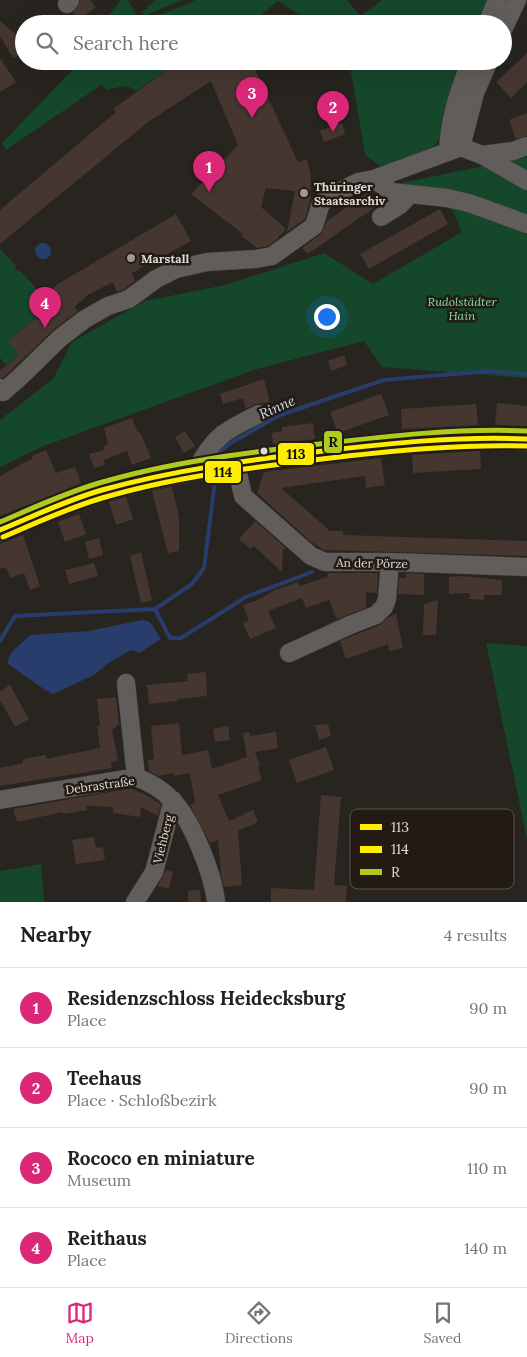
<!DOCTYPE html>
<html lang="en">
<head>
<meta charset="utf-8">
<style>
  :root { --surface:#fff; --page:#f2f2f2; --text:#202124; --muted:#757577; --line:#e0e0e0; --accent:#db2777 }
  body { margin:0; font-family:Lora,serif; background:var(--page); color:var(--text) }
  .you { position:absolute; left:326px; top:316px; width:18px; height:18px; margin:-12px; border:4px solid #fff; border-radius:50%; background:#1a73e8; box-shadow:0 0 0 8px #1a73e833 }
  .badge { display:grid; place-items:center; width:32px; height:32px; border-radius:50%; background:var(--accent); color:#fff; font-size:16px; font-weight:700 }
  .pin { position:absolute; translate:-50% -41px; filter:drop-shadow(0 1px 2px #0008) }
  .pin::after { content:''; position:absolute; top:26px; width:18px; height:15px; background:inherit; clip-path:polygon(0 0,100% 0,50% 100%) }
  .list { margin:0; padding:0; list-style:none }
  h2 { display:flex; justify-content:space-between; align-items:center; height:65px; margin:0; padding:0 20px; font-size:21px }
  h2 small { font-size:16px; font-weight:400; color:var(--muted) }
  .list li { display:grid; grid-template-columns:32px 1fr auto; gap:15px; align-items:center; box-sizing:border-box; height:80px; padding:0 20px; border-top:1px solid var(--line) }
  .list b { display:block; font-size:19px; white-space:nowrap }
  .list p { margin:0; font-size:16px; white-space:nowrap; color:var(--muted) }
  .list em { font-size:16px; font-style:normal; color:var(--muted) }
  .icon { flex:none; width:28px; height:28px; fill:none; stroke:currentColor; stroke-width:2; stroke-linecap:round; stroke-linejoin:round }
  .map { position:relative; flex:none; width:527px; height:902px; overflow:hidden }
  .search { position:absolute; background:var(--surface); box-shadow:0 5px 20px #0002; left:15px; right:15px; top:15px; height:55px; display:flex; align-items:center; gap:12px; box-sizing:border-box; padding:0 18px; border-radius:28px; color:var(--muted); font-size:19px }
  .sheet { height:385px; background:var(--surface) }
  nav { display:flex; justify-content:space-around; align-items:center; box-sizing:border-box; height:70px; border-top:1px solid var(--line); background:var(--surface); font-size:14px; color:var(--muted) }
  nav a { display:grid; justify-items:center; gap:2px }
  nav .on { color:var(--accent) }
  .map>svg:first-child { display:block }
</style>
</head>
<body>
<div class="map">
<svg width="527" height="902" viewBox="0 0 527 902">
  <rect width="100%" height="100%" fill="#282420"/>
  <!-- green -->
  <path fill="#15472a" d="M121,0H128L141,23L196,0H347L360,16L382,0H493L482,24H314L278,1L255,20L247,24H101Z
    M156,0H183L144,16L142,12Z
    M81,61H179L136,91C128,83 117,88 107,90L101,85L6,150L2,143Z
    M349,61H466L443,134L434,146L382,168L365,154Z
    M527,157V378L382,367L364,341L257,369L41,447L0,467V420L53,379L72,342L145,301L225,285L324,253L373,284L462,232L453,211L401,183Z
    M0,249L16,266L15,270L21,272L45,298L51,291L61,297L9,340L19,354L6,365L0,358Z
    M486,643L527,646V839Z
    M41,864L44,902H0V871Z"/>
  <!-- water -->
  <path fill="#293d6c" d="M35 251a8 8 0 1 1 16 0a8 8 0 1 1-16 0Z
    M142,620L150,622L161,639L139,653L131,650L107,664L94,675L53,694L45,690L7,663L11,653L30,635L89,631Z"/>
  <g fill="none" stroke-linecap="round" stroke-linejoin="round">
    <!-- stream -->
    <path stroke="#293d6c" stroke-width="4" d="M219,458L220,452L229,444L280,415L384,380L489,371L527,374
      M155,609L170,638H181L246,597L312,572
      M0,641L15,616L155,609L192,584L204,568L216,473"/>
  </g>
  <!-- building -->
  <path fill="#453730" d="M81,0H90L96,7L79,20L73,12Z
    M0,21L24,41V54L13,58L0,36Z
    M527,53V82L511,98L496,82Z
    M0,58L16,82L0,92Z
    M179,61H251L298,162L307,159L311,176L310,201L305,219L287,232L295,191L266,188L261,207L286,229L276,240L268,246L257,248L241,236L243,234L191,194L238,145L211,81L148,122L0,244V210L116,112L113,109L120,104Z
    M527,113V136L516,139L509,120Z
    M342,123L345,134L324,142L320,131Z
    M368,192L378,205L308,254L302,248L321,234L327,221Z
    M440,209L448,224L369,269L360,254Z
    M176,214L191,241L132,273L135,281L124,289L117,292L113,282L89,294L74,307L78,311L53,330L3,378H0V371L19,354L8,341L59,299L51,291L58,284Z
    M344,355L347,365L331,371L328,361Z
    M264,379L270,402L255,404L246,409L243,398L223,404L220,394Z
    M381,394L389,415L338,433L330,412Z
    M497,403L527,406V426L495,425Z
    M476,404L478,425L402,429L401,409Z
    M132,418L138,433L140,432L151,458L132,465L127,451L104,460L105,465L94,468L89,454L104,450L103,447L108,443L104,428Z
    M313,423L315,439L273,444L272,433L282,431V427Z
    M185,431L195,446L184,453L175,437Z
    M46,450L56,473L75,467L81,483L0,516V476L33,458L32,456Z
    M480,451L481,469L413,473L412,455Z
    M381,458L385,485L366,488L365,476L281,488L330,531H343V535L527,541V556L324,550L310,541L257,493L264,472Z
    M172,487L179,517V551L168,553L152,491Z
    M126,497L133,519L116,525L109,502Z
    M79,514L86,534L65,542L58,522Z
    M255,521L287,549H283L282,572L254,546L250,549L239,539Z
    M23,535L40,586L30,590L24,573L10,578L6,567L0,569V544Z
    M99,538L103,555L89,559L85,542Z
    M141,552L152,600L141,603L130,556Z
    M94,563L98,576L69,584L65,570Z
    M328,573H378L377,593L366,592V608L337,619L329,600L306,608L302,598L268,611L276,628L250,639L243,623L249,621L243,605L258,600L275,590L298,582L300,586L327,577Z
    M406,573L424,574V595L398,594L399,578H406Z
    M463,576L502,580V595H484V600L469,599L470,593L449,594V577Z
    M438,600L436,635H423L424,604Z
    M396,614L403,648L389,651L388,644L346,659L340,641L380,625L389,617Z
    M206,672L207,696L177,699V701L149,704L147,685L188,681L187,674Z
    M10,685L29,719L15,727L0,700V691Z
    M116,697L119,725H116V728L112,729L118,761L111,762L112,768L0,786V768L23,763V759L46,755V759L100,748L97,726H100L97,699Z
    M179,723L182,755L208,750L212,769L247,757L243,733L249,732L250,736L276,732L278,748L255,752L260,766L258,767L262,780L218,795L229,821L253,810L258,822L238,831L242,885L224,887L221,874L218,840L210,843L190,805L195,803L190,773L174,776V773L158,776L149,771L148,760L154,759L151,726Z
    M328,724L331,736L319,740L315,725Z
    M228,726L230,740L215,742L213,729Z
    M326,747L334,770L297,783L289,760Z
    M127,789H132L146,795L161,804L158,816L141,807L140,817L113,813V807L86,806L87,810L63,814V812L17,822L13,809Z
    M321,795L341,797L334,885L347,886L346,902H271V888L314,890Z
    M94,837L96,848L103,847L105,860L76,864L72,840Z
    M166,870L173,872L169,889L158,886Z
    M200,890L201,902H188V891Z"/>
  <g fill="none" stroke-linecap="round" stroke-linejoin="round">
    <defs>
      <path id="minor" d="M67,4L70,0
        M487,24L497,0
        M503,30L517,0
        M461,147L475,93L489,61
        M448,152C449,121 459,89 471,61
        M482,155L527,181
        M374,179L392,192L447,198L469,203L527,224
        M381,217L400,205L410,194
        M0,388L3,392L19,378L60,338L85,319L108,306L129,299L156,279L176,269L207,262L256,259L272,256L314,226L321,203L333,195L358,182L374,179L461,147L482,155L513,151L527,146
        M236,464L243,496L311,556L325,562H390L527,567
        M197,468C216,434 225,431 259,414
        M289,653L350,625L376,615L384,607L387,599L390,562
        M126,683L136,777
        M0,800L136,777C149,782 162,789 172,800C192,820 213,874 216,902
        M135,902L154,872L173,800"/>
      <path id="major" d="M0,530C33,516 67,500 102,490C180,468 261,459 342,449C403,442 465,435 527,439"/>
    </defs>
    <!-- minor casing -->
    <use href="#minor" stroke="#423e3b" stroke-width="19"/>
    <!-- major casing -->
    <use href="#major" stroke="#423e3b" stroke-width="24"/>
    <!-- minor -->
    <use href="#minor" stroke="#615d5a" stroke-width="18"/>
    <!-- major -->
    <use href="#major" stroke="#616561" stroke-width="22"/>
    <defs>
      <path id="bus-1" d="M0,530C34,516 67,500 102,490C174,470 249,460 323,451C391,443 458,436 527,439"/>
      <path id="bus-2" d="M3,537C36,523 68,508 102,498C173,477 248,468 322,459C390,451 458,444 527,446"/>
      <path id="bus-3" d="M0,522C33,508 65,493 99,483C170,462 245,453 319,444C388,436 457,428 527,431"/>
    </defs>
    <!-- bus-1 casing -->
    <use href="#bus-1" stroke="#221a13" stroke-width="9"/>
    <!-- bus-2 casing -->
    <use href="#bus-2" stroke="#221a13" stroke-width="9"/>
    <!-- bus-3 casing -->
    <use href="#bus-3" stroke="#221a13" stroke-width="9"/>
    <!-- bus-1 -->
    <use href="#bus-1" stroke="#ffed00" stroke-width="5"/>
    <!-- bus-2 -->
    <use href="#bus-2" stroke="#ffed00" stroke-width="5"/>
    <!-- bus-3 -->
    <use href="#bus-3" stroke="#b0cb1f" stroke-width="5"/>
  </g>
  <!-- markers -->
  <g fill="#a09a96" stroke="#221a13" stroke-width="2">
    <circle cx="304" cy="193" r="5"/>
    <circle cx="131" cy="258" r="5"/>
  </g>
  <circle fill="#e0dad5" stroke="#221a13" stroke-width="2" cx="264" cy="451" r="4.5"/>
  <g text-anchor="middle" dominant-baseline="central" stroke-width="5" stroke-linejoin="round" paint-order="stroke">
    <!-- poi labels -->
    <g font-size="12" font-weight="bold" fill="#e0dad5" stroke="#221a13" text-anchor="start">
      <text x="314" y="186">Thüringer<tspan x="314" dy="14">Staatsarchiv</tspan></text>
      <text x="141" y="258">Marstall</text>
    </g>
    <!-- park labels -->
    <g font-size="12" font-style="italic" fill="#80dea2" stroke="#221a13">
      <text x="462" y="301">Rudolstädter<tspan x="462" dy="14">Hain</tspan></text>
    </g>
    <!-- street labels -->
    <g font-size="12" fill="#e0dad5" stroke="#221a13">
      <text transform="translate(372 563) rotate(1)">An der Pörze</text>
      <text transform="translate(100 785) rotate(-8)">Debrastraße</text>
      <text transform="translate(163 839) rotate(-76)">Viehberg</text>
    </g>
    <!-- water labels -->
    <g font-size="14" font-style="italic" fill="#d7dff0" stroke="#221a13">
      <text transform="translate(277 407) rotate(-24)">Rinne</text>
    </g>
  </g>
  <!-- legend -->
  <rect x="350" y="809" width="164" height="80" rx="8" fill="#221a13" stroke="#5b544d" stroke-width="1"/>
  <rect x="360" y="824" width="22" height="6" fill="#ffed00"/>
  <rect x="360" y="846" width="22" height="7" fill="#ffed00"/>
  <rect x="360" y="869" width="22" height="6" fill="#b0cb1f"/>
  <g font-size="14" fill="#e0dad5">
    <text x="391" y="832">113</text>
    <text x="391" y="854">114</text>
    <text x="391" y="877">R</text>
  </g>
  <g stroke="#221a13" stroke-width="2">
    <rect x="323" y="430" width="20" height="24" rx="5" fill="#b0cb1f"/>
    <rect x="277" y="442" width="38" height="24" rx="5" fill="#ffed00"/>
    <rect x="204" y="460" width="38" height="24" rx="5" fill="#ffed00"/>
  </g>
  <g font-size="14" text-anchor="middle" font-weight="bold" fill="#111">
    <text x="333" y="447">R</text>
    <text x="296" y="459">113</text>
    <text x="223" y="477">114</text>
  </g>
</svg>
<div class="you"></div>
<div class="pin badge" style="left:209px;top:192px">1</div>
<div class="pin badge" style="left:333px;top:132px">2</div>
<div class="pin badge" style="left:252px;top:118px">3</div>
<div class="pin badge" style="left:45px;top:328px">4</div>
<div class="search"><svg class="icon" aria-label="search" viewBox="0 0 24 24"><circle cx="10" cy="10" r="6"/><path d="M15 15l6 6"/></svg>Search here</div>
</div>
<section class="sheet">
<h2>Nearby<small>4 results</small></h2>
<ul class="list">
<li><span class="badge">1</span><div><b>Residenzschloss Heidecksburg</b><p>Place</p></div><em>90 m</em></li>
<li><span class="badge">2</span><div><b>Teehaus</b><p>Place · Schloßbezirk</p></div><em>90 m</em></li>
<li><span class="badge">3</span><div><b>Rococo en miniature</b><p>Museum</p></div><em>110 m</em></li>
<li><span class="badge">4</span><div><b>Reithaus</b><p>Place</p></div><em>140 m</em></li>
</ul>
</section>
<nav>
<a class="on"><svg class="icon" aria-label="map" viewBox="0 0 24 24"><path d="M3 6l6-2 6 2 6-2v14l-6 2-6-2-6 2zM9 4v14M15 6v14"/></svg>Map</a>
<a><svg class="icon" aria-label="directions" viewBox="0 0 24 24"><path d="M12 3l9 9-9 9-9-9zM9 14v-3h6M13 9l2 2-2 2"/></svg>Directions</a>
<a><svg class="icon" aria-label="saved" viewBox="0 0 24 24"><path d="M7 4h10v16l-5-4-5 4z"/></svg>Saved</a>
</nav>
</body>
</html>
